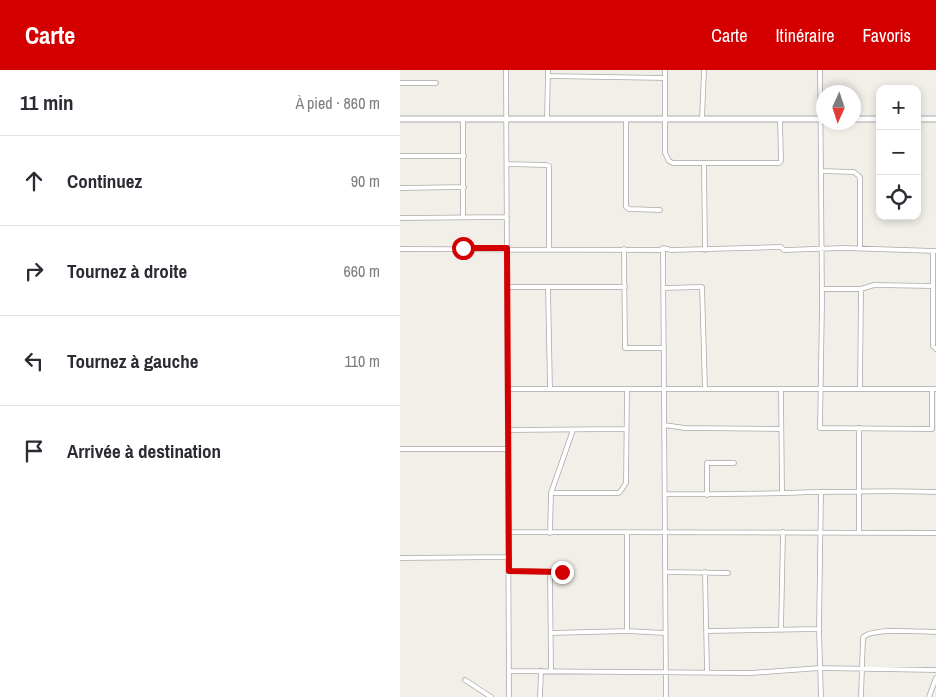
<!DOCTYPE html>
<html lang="fr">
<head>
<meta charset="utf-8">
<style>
  :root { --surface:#fff; --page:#f7f7f7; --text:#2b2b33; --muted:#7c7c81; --line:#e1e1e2; --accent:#d40000 }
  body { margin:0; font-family:"Archivo Narrow",sans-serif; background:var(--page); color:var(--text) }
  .controls { position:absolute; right:15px; top:15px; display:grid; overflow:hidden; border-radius:10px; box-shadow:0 2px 8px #0003 }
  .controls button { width:45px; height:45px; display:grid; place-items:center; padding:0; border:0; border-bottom:1px solid var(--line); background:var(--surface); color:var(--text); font:25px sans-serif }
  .compass { position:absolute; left:416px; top:15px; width:45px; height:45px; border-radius:50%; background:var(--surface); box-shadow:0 2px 8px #0003; rotate:183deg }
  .stop { position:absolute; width:15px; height:15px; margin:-11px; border:4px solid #d40000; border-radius:50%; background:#fff }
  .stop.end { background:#d40000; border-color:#fff; box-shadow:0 1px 5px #0008 }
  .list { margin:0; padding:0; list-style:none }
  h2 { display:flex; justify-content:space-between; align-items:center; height:65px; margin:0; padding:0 20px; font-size:21px }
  h2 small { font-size:16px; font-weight:400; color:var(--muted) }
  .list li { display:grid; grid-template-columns:32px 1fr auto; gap:15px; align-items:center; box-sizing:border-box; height:90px; padding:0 20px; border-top:1px solid var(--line) }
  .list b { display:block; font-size:19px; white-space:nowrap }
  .list em { font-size:16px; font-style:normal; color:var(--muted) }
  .icon { flex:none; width:28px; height:28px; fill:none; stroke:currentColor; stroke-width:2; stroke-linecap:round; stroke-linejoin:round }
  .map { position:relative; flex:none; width:536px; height:627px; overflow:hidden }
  header { display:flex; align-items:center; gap:30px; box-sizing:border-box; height:70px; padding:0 25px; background:var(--accent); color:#fff }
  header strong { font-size:24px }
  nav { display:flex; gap:28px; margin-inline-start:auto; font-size:18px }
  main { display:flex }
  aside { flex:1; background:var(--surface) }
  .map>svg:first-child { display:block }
</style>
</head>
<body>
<header>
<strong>Carte</strong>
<nav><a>Carte</a><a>Itinéraire</a><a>Favoris</a></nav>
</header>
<main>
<aside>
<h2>11 min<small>À pied · 860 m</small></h2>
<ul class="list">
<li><svg class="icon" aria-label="ahead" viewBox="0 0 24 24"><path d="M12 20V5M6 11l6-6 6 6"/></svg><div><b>Continuez</b></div><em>90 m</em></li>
<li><svg class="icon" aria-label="right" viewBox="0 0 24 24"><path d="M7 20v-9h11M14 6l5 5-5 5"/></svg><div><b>Tournez à droite</b></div><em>660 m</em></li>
<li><svg class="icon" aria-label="left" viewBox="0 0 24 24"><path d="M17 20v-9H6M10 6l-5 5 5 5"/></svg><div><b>Tournez à gauche</b></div><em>110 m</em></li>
<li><svg class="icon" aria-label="arrive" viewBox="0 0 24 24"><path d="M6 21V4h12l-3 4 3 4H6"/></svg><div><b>Arrivée à destination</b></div></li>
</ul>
</aside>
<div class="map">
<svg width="536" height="627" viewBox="0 0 536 627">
  <rect width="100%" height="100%" fill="#f2efe9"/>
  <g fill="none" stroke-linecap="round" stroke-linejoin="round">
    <defs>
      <path id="minor" d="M106,0L109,627
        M265,0V83L269,91L273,93H379L381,91L380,49
        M420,0L421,101L454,102L460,107V178
        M148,6L265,8
        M0,13H36
        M63,49V147
        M147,49L148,0
        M226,49V137L229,139L260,140
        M302,49L304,0
        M0,86H64
        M304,93L305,180
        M107,94L146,95L149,96V179
        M421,101L422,234L420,358L532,359V319
        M0,118L64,117
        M0,148L107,147
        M263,178L266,627
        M0,179L260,180L263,178L271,180L381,177L384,180L444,178L536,181
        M224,179L225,278H264
        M533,181V276L536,279
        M107,217H225
        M148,217L150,319
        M264,218L302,217L305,319
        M422,219H461L474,215L533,216
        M108,319H536
        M381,319L382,423
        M460,319L461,219
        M264,355L285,358L381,359
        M459,358V462
        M108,360L225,359
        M0,379H108
        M421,422L419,559L421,627
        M151,423H218L220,422L226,413L227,319
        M265,424C355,426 446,419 536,422
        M307,425V393H334
        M108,462L536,463
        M150,463L151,423L173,360
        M227,463V561
        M0,488L109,487
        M109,501L161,502
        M150,502L151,601
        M265,502L328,503
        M305,502L307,602
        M381,560L383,462
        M307,561L419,559
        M151,563L227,561L265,563
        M109,601L351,603L420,598L536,600
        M65,610L91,627
        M140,627L141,601
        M461,627L463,568C469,557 523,562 536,562
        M529,627L536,608"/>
      <path id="tertiary" d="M0,49H423
        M453,49H480
        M517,49H536"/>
    </defs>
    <!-- minor casing -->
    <use href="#minor" stroke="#a9a9a9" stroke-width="5.5"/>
    <!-- tertiary casing -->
    <use href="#tertiary" stroke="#a9a9a9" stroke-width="7"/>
    <!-- minor -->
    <use href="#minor" stroke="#fff" stroke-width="4"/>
    <!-- tertiary -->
    <use href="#tertiary" stroke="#fff" stroke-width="5"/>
  </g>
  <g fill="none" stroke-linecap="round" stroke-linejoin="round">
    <!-- route -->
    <path stroke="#d40000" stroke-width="6" d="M63,178H107L109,501L162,502"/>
  </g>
</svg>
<div class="controls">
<button>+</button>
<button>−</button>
<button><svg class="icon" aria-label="locate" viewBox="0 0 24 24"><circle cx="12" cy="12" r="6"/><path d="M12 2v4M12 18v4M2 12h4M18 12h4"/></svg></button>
</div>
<svg class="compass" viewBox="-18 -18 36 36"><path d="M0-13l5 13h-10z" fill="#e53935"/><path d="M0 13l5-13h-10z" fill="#7c7c81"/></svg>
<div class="stop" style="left:63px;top:178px"></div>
<div class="stop end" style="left:162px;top:502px"></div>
</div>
</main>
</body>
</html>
